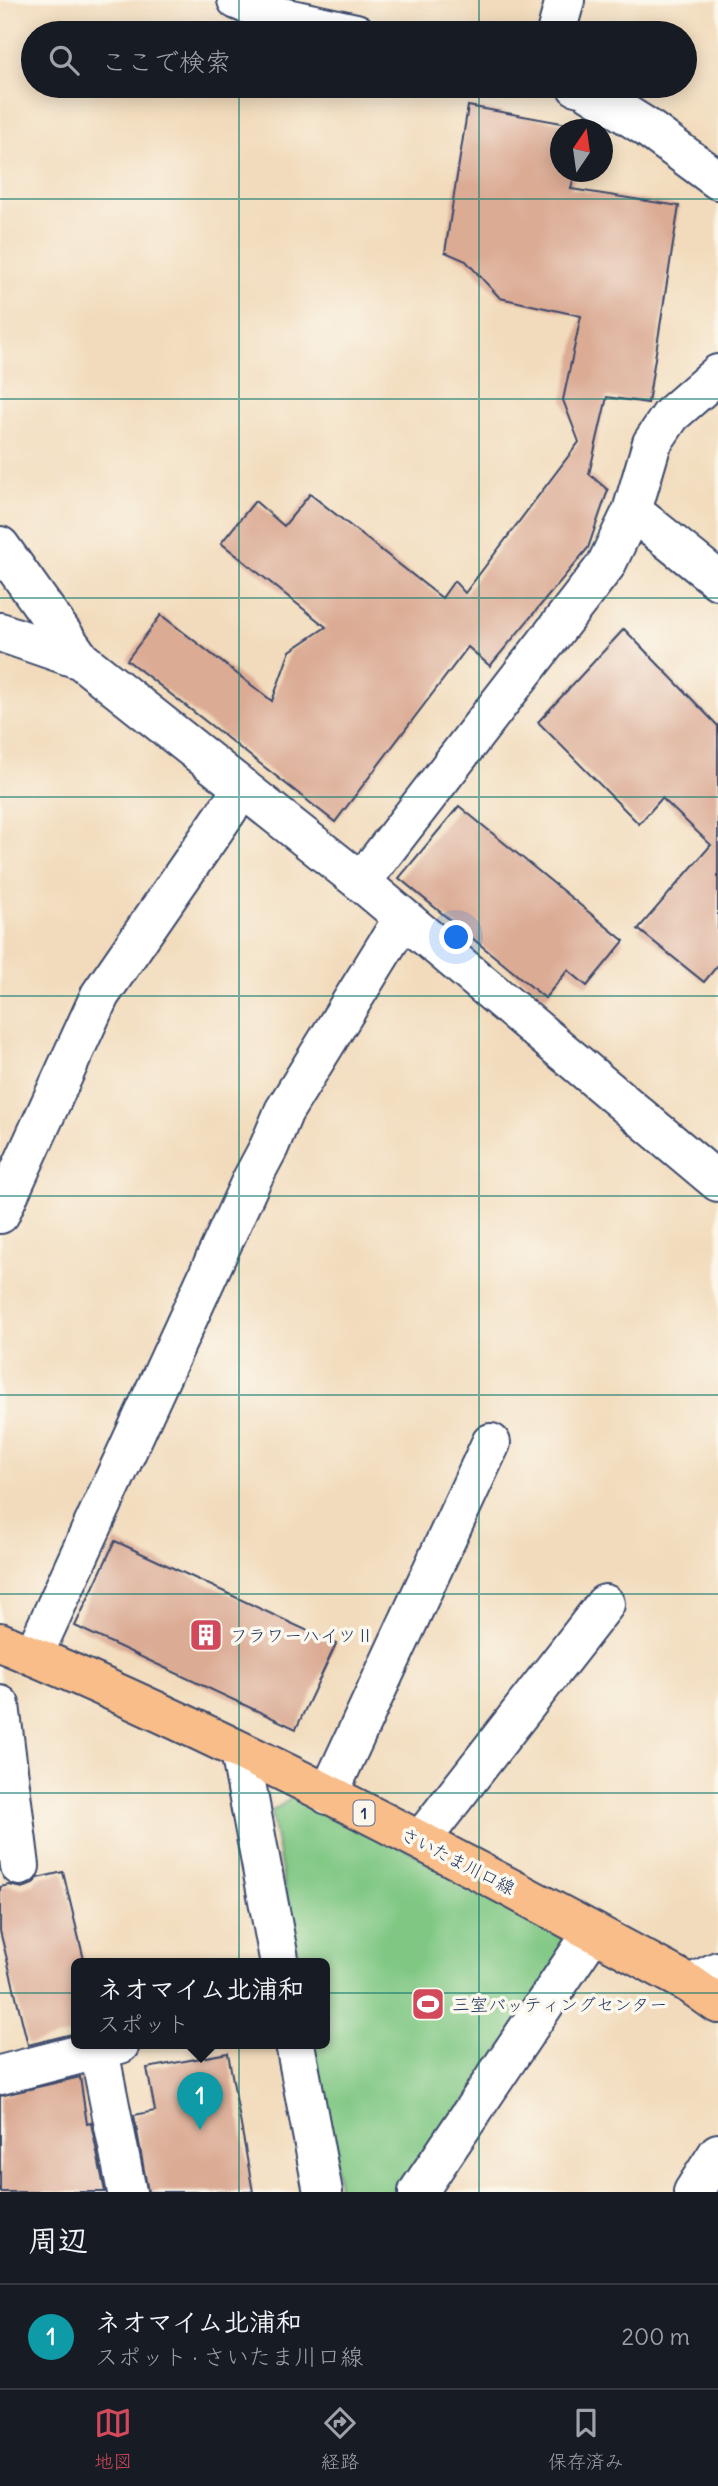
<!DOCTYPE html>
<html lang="ja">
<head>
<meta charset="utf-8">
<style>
  :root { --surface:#171b24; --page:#20242c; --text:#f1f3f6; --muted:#9ea1a6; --line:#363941; --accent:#d1495b }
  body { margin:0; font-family:Delius,"Klee One",sans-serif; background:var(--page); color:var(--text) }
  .compass { position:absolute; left:550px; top:119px; width:63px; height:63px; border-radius:50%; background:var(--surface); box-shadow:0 4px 18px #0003; rotate:13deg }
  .you { position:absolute; left:457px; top:938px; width:24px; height:24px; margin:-18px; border:5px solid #fff; border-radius:50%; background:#1a73e8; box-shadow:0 0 0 10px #1a73e833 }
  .badge { display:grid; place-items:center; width:46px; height:46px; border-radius:50%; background:var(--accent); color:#fff; font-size:23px; font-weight:700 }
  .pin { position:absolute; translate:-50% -58px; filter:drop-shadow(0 2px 4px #0008) }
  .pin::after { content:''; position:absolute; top:37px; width:24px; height:21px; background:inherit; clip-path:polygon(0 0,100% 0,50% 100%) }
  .popup { position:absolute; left:71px; top:1958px; width:259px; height:91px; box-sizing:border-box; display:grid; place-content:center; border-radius:10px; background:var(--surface); filter:drop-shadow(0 2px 5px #0005); font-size:23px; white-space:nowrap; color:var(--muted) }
  .popup b { font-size:26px; color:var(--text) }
  .popup::after { content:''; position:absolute; left:50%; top:100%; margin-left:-14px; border:14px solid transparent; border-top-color:var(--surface) }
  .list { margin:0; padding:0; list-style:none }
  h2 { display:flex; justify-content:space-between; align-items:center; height:91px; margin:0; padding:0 28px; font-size:30px }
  h2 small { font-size:23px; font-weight:400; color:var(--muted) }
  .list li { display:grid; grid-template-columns:46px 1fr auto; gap:21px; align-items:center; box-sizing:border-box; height:105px; padding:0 28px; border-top:2px solid var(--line) }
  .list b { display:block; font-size:26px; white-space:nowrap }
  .list p { margin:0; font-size:23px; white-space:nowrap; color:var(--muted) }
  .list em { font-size:23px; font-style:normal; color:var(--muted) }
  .icon { flex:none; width:38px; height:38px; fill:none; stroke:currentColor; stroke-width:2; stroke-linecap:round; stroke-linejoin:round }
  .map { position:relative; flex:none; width:718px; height:2192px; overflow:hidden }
  .search { position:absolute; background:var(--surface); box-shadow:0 4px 18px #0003; left:21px; right:21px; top:21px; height:77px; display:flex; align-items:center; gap:18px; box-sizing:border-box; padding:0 24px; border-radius:38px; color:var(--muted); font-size:26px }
  .sheet { height:196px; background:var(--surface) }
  nav { display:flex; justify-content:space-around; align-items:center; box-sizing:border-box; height:98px; border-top:2px solid var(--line); background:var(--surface); font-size:19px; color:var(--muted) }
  nav a { display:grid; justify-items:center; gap:4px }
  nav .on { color:var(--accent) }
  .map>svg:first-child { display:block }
</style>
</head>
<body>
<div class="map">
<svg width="718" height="2192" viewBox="0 0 718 2192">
  <rect width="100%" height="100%" fill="#fbf7ec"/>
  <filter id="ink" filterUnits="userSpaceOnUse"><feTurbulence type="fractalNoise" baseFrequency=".0143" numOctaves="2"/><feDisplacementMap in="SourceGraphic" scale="14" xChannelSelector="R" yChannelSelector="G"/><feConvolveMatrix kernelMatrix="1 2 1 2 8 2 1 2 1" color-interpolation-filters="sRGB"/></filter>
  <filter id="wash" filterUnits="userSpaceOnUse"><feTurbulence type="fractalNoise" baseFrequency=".00686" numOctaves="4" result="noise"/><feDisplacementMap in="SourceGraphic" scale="28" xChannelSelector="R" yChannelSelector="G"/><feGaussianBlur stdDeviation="1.57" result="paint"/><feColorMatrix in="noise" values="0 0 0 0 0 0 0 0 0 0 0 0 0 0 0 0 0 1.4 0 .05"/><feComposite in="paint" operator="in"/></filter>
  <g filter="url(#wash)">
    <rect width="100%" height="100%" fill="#f2dbbc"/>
    <!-- pitch -->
    <path fill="#7fc783" stroke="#4d7b70" stroke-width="2" d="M298,1794L564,1930L567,1951L404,2192H340L313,2044H324V1964H299L271,1812Z"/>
    <g id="blocks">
      <!-- building -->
      <path fill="#dbab94" d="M468,106L584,127V130H561V172H575L571,189L679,206L648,403L607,397L589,474L608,490L588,548L490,666L468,647L335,822L127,660L161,615L272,701L290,651L326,627L221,543L255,501L284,526L310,494L442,598L454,581L465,593L579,442L563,400L581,316L500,298L466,261L445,252Z
        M624,629L718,726V965L704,982L638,929L711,845L662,798L639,824L538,722Z
        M459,806L624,941L587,986L568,970L545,998L399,878Z
        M115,1541L336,1644L296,1729L75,1626Z
        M63,1872L85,1964H76V2033L28,2045L0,1931V1887L9,1885L23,1888L33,1884L38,1878Z
        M228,2053L253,2192H148L134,2115L155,2111L147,2068Z
        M80,2077L87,2124L91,2123L105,2192H0V2096Z"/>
    </g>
  </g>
  <g filter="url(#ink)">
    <use href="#blocks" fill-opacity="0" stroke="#3b496c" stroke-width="2"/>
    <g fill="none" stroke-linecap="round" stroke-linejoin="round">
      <defs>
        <path id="minor" d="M237,0L273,15L356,33
          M556,33L565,0
          M576,86L584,88L646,127L718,180
          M632,511L718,580
          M0,546L81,660
          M0,632L81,660L361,882L718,1182
          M361,882L606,565L632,511L652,443L671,415L718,374
          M0,1214L100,995L243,788
          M33,1656L252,1179L269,1147L284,1111L403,918
          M0,1705L20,1866
          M240,1751L280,1964
          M328,1795L491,1443
          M421,1840L605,1604
          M690,1984L718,1971
          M295,2044L323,2192
          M99,2050L127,2192
          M0,2075L120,2044
          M418,2192L593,1932
          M693,2192L718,2153"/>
        <path id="primary" d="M0,1642C237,1741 464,1862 690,1984L718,2004"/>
      </defs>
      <!-- minor casing -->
      <use href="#minor" stroke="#3b496c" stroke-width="42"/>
      <!-- primary casing -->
      <use href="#primary" stroke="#3b496c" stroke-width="42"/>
      <!-- minor -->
      <use href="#minor" stroke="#fff" stroke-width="38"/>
      <!-- primary -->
      <use href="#primary" stroke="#f8bd89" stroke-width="38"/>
    </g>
  </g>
  <!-- grid -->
  <path fill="none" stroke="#0f766e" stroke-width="2" stroke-opacity="0.55" d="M239,0V33M479,0V33M239,86V2192M479,86V2192M0,199H718M0,399H718M0,598H718M0,797H718M0,996H718M0,1196H718M0,1395H718M0,1594H718M0,1793H718M0,1993H718"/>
  <!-- icons -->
  <defs>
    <symbol id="building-square" viewBox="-11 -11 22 22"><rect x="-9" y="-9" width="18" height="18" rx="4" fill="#d1495b" stroke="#fbf7ec"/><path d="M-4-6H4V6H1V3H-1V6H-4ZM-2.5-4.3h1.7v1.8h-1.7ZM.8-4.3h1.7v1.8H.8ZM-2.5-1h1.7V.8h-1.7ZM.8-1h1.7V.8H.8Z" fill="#fff"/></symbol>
    <symbol id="stadium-square" viewBox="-11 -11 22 22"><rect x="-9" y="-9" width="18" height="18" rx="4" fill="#d1495b" stroke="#fbf7ec"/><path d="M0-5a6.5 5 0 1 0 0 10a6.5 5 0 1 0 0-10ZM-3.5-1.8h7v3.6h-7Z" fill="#fff"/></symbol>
  </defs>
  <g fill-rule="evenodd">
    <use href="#building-square" x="187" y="1616" width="38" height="38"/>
    <use href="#stadium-square" x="409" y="1985" width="38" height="38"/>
  </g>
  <g text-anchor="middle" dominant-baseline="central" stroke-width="7" stroke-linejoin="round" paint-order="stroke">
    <!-- shield labels -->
    <rect fill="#fbf7ec" stroke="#5e6b89" stroke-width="2" x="353.5" y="1800.5" width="21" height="25" rx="5"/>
    <g font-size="16" font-weight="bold" fill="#1b2f5e">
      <text x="364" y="1813">1</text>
    </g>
    <!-- poi labels -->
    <g font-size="18" fill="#1b2f5e" stroke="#fbf7ec" text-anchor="start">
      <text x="230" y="1635">フラワーハイツⅡ</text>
      <text x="452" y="2004">三室バッティングセンター</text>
    </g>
    <!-- street labels -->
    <g font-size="18" fill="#1b2f5e" stroke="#fbf7ec">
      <text transform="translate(458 1861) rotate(27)">さいたま川口線</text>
    </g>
  </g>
</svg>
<svg class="compass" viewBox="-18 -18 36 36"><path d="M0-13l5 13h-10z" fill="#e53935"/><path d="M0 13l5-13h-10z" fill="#9ea1a6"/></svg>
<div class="you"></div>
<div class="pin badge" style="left:200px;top:2130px;background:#0f9aa8">1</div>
<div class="popup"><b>ネオマイム北浦和</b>スポット</div>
<div class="search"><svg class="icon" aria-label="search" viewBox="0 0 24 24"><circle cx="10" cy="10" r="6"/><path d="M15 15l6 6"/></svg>ここで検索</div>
</div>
<section class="sheet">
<h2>周辺<small></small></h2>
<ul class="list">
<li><span class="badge" style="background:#0f9aa8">1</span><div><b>ネオマイム北浦和</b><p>スポット · さいたま川口線</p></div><em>200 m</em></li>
</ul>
</section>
<nav>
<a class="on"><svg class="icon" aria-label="map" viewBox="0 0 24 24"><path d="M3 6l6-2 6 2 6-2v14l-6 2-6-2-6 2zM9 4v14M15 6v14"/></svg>地図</a>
<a><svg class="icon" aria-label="directions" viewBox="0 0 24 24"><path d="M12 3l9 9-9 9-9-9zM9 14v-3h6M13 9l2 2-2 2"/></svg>経路</a>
<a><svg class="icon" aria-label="saved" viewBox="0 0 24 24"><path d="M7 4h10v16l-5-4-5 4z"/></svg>保存済み</a>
</nav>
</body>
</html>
